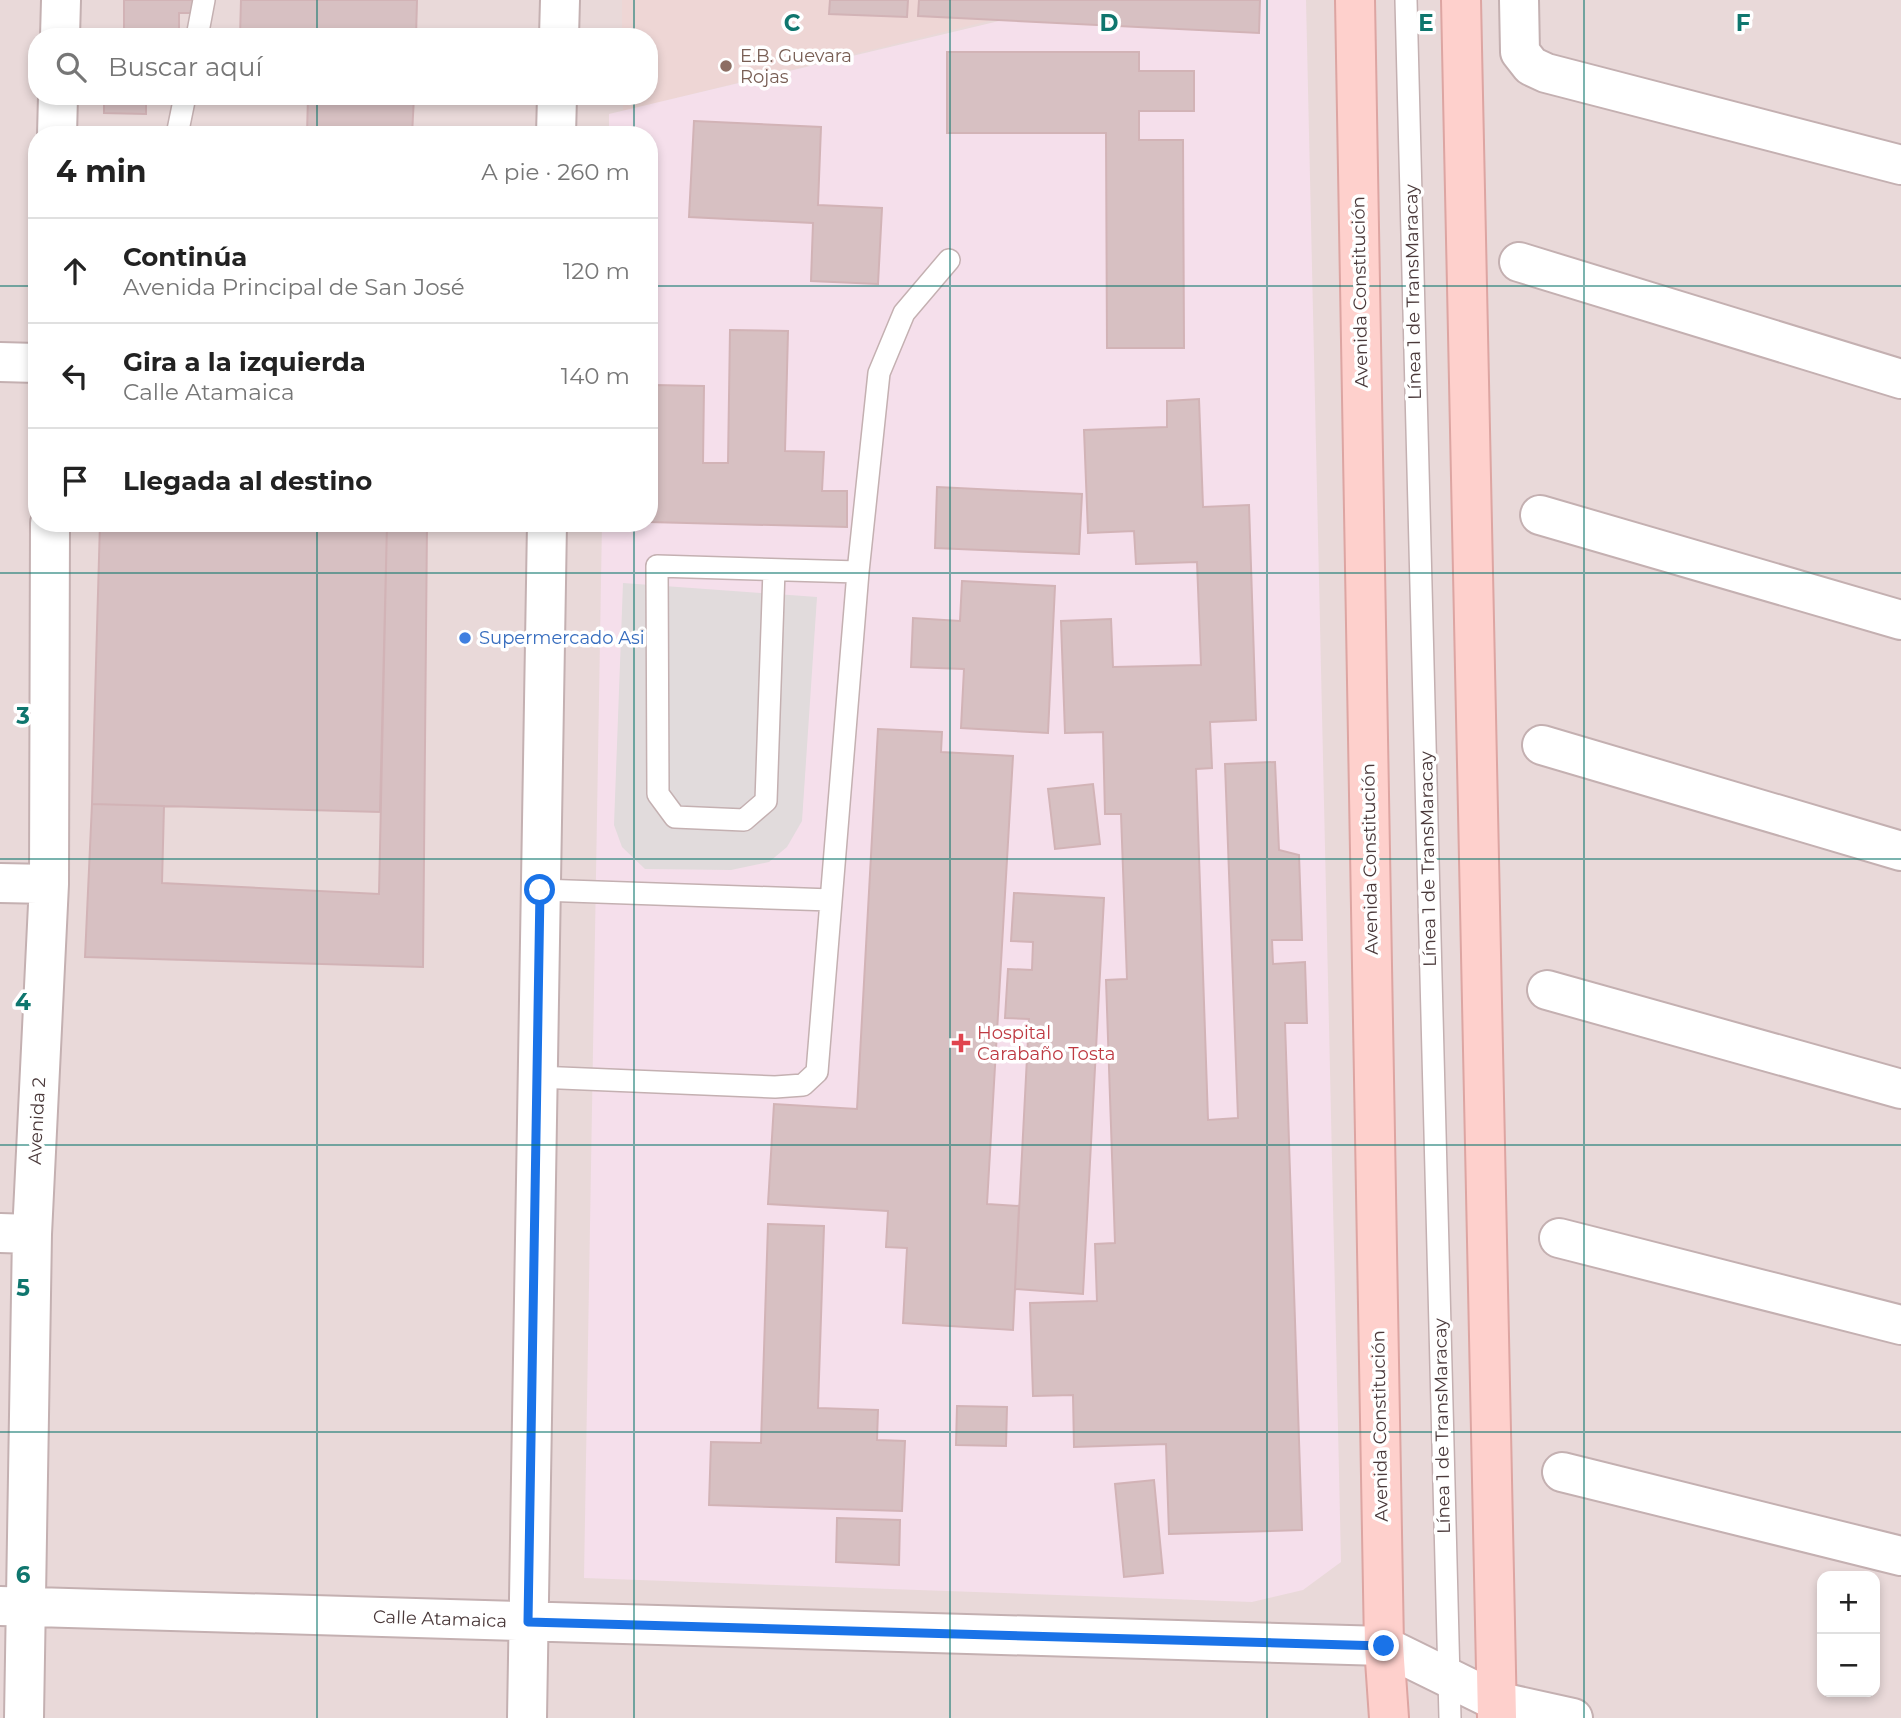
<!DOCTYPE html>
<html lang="es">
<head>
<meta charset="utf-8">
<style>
  :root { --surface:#fff; --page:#f2f2f2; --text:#222; --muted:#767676; --line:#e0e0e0 }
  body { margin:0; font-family:Montserrat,sans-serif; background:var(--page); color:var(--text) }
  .controls { position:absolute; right:21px; bottom:21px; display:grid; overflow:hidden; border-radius:14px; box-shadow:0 4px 10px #0003 }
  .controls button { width:63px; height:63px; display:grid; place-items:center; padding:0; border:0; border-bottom:2px solid var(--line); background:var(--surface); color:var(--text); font:35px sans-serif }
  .stop { position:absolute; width:21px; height:21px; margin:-16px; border:5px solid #1a73e8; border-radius:50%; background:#fff }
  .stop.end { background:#1a73e8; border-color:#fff; box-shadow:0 2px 7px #0008 }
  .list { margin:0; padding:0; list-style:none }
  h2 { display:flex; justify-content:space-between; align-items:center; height:91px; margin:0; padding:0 28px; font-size:30px }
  h2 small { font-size:23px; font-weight:400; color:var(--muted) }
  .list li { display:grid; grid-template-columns:46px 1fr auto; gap:21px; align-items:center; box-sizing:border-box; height:105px; padding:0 28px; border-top:2px solid var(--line) }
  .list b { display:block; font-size:26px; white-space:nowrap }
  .list p { margin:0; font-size:23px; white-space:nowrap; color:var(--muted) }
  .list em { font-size:23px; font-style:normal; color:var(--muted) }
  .icon { flex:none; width:38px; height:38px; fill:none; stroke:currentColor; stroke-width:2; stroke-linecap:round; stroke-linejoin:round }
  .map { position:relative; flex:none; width:1901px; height:1718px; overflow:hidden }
  .search { position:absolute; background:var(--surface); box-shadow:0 4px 10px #0003; left:28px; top:28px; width:630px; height:77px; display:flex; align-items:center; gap:18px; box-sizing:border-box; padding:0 24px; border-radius:28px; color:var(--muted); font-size:26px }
  .panel { position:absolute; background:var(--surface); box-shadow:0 4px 10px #0003; left:28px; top:126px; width:630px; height:406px; border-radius:28px }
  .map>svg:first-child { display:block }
</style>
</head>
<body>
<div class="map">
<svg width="1901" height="1718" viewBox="0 0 1901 1718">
  <rect width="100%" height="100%" fill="#f5ebeb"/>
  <!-- residential -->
  <path fill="#e9d9d9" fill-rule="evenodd" d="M0,0H1901V1718H0ZM37,37H649V96H37ZM37,135H649V523H37ZM1822,1576H1875V1692H1822Z"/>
  <!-- education -->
  <path fill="#eed6d5" d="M622,0H1074L623,111V96H649V37H622Z"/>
  <!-- medical -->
  <path fill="#f5dfeb" d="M1087,0H1306L1341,1562L1303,1590L1252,1602L584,1578L602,523H649V135H609V114Z"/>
  <!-- parking -->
  <path fill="#e1dbdc" d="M623,583L817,597L802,821L787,847L769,862L731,870L645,869L622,847L614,825Z"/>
  <!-- building -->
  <path fill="#d7c0c2" stroke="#d2b3b6" stroke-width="2" d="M124,0H193V13H179V36L124,37Z
    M241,0H417L416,37H240Z
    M830,0H908L907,17L829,14Z
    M919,0H1260L1259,33L918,16Z
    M947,52H1139V71H1194V111H1139V140H1183L1184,348H1107L1106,133H947Z
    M104,96H146V114L104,113Z
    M308,96H414L412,135H307Z
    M694,121L821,127L818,205L882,208L878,284L811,281L813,223L689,217Z
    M730,330L788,331L785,451L824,452L822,491H847V527L649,522V454H654L655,385L704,386L703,463H728Z
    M1199,399L1203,507L1249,505L1256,720L1210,722L1212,768L1196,769L1208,1120L1238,1118L1225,764L1275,762L1279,850L1299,855L1302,940H1272L1273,964L1305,962L1307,1023H1285L1302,1530L1169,1534L1166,1444L1074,1447L1073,1395L1033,1396L1030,1303L1097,1301L1095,1244L1115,1243L1106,980L1127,979L1121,814H1105L1103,732L1065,733L1061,621L1111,619L1113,667L1201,665L1197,562L1136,564L1134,531L1088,533L1084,430L1167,427V401Z
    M937,487L1082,494L1079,554L935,548Z
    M100,523H387L380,812L92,804Z
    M387,523H427L423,967L85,957L92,804L164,806L162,883L379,894Z
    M962,581L1055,586L1048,733L961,728L964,669L911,667L913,618L960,621Z
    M878,729L942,732L941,752L1013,756L987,1204L1019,1206L1013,1330L903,1323L907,1248L886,1247L888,1211L768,1204L774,1104L857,1109Z
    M1093,784L1100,844L1055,849L1048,789Z
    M1014,893L1104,898L1083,1294L1015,1289L1029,1019L1005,1018L1008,969L1032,970L1033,942L1011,941Z
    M768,1224L824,1226L818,1408L878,1410L877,1440L905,1441L902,1511L709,1505L711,1442L761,1443Z
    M957,1406L1007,1407L1006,1446L956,1445Z
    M1154,1480L1163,1573L1124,1577L1115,1484Z
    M837,1518L900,1520L899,1565L836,1562Z"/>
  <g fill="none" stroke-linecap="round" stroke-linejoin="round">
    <defs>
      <path id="lane" d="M1406,0L1450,1718
        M197,37L204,0
        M177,135L185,96
        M774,570L766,801L744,820L675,817L658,794L657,566L858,572
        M540,890L831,900
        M537,1077L775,1087L803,1085L817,1072L858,572L879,373L904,313L949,260"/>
      <path id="street" d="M1519,0L1520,52L1531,66L1546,73L1901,165
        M60,37L61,0
        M559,37L560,0
        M57,135L58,96
        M556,135L557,96
        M1519,262L1901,379
        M0,362L37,363
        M1540,515L1901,620
        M1542,745L1901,851
        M0,883L49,884
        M1547,990L1901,1089
        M0,1233L32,1234
        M1559,1238L1901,1325
        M1562,1472L1901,1556
        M0,1606L1384,1646L1496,1701L1573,1718
        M24,1718L32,1234L49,884L50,523
        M527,1718L547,523"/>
      <path id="secondary" d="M1355,0L1384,1646L1389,1718
        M1461,0L1497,1718"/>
    </defs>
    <!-- lane casing -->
    <use href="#lane" stroke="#c4b0b1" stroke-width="24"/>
    <!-- street casing -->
    <use href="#street" stroke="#c4b0b1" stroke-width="42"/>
    <!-- secondary casing -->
    <use href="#secondary" stroke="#dda5a2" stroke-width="42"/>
    <!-- lane -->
    <use href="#lane" stroke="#fff" stroke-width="21"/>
    <!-- street -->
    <use href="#street" stroke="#fff" stroke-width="38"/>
    <!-- secondary -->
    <use href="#secondary" stroke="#fed0cc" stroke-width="38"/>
  </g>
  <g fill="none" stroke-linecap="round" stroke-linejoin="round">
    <!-- route -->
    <path stroke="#1a73e8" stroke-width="9" d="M540,890L528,1622L1384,1646"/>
  </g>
  <!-- grid -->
  <path fill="none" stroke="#0f766e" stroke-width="2" stroke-opacity="0.55" d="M317,0V37M634,0V37M950,0V1718M1267,0V1718M1584,0V1718M317,96V135M634,96V135M0,286H37M649,286H1901M317,523V1718M634,523V1718M0,573H1901M0,859H1901M0,1145H1901M0,1432H1901"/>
  <!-- markers -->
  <circle fill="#8d6e63" stroke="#fff" stroke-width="2.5" cx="726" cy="66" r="7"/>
  <circle fill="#3f7fe0" stroke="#fff" stroke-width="2.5" cx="465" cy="638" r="7"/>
  <path fill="#e0444e" stroke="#fff" stroke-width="2.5" d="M957.5 1032.5h7v7h7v7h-7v7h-7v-7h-7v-7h7z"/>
  <g text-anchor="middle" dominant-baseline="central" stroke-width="7" stroke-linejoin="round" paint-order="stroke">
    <!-- education labels -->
    <g font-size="18" fill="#785e54" stroke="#fff" text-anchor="start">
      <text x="740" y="56">E.B. Guevara<tspan x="740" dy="21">Rojas</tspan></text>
    </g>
    <!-- street labels -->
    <g font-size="18" fill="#4a393a" stroke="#fff">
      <text transform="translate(1360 292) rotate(-91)">Avenida Constitución</text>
      <text transform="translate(1413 292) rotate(-91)">Línea 1 de TransMaracay</text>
      <text transform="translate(1370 859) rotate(-91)">Avenida Constitución</text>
      <text transform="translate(1428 859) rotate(-91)">Línea 1 de TransMaracay</text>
      <text transform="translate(37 1121) rotate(-87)">Avenida 2</text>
      <text transform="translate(1380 1426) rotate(-91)">Avenida Constitución</text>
      <text transform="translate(1442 1426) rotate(-91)">Línea 1 de TransMaracay</text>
      <text transform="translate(440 1619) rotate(2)">Calle Atamaica</text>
    </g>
    <!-- shop labels -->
    <g font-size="18" fill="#366cbe" stroke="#fff" text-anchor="start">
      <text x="479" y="638">Supermercado Asi</text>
    </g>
    <!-- health labels -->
    <g font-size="18" fill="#be3a42" stroke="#fff" text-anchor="start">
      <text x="977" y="1033">Hospital<tspan x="977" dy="21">Carabaño Tosta</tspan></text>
    </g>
  </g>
  <g font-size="23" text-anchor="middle" font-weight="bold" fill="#0f766e" stroke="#fff" stroke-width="7" stroke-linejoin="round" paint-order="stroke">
    <text x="792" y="31">C</text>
    <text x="1109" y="31">D</text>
    <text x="1426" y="31">E</text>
    <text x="1743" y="31">F</text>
    <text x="23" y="724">3</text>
    <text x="23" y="1010">4</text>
    <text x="23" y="1296">5</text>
    <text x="23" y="1583">6</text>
  </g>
</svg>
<div class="controls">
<button>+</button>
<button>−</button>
</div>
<div class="stop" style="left:540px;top:890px"></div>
<div class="stop end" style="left:1384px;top:1646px"></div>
<div class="search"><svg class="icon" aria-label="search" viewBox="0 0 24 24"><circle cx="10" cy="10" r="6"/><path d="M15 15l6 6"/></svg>Buscar aquí</div>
<section class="panel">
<h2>4 min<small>A pie · 260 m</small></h2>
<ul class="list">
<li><svg class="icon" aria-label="ahead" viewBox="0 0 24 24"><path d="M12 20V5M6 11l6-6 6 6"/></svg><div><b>Continúa</b><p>Avenida Principal de San José</p></div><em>120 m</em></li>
<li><svg class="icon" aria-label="left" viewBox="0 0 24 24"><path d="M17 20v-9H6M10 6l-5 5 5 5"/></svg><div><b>Gira a la izquierda</b><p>Calle Atamaica</p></div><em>140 m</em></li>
<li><svg class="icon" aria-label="arrive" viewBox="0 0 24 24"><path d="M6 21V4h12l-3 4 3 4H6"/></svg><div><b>Llegada al destino</b></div></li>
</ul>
</section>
</div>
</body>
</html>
